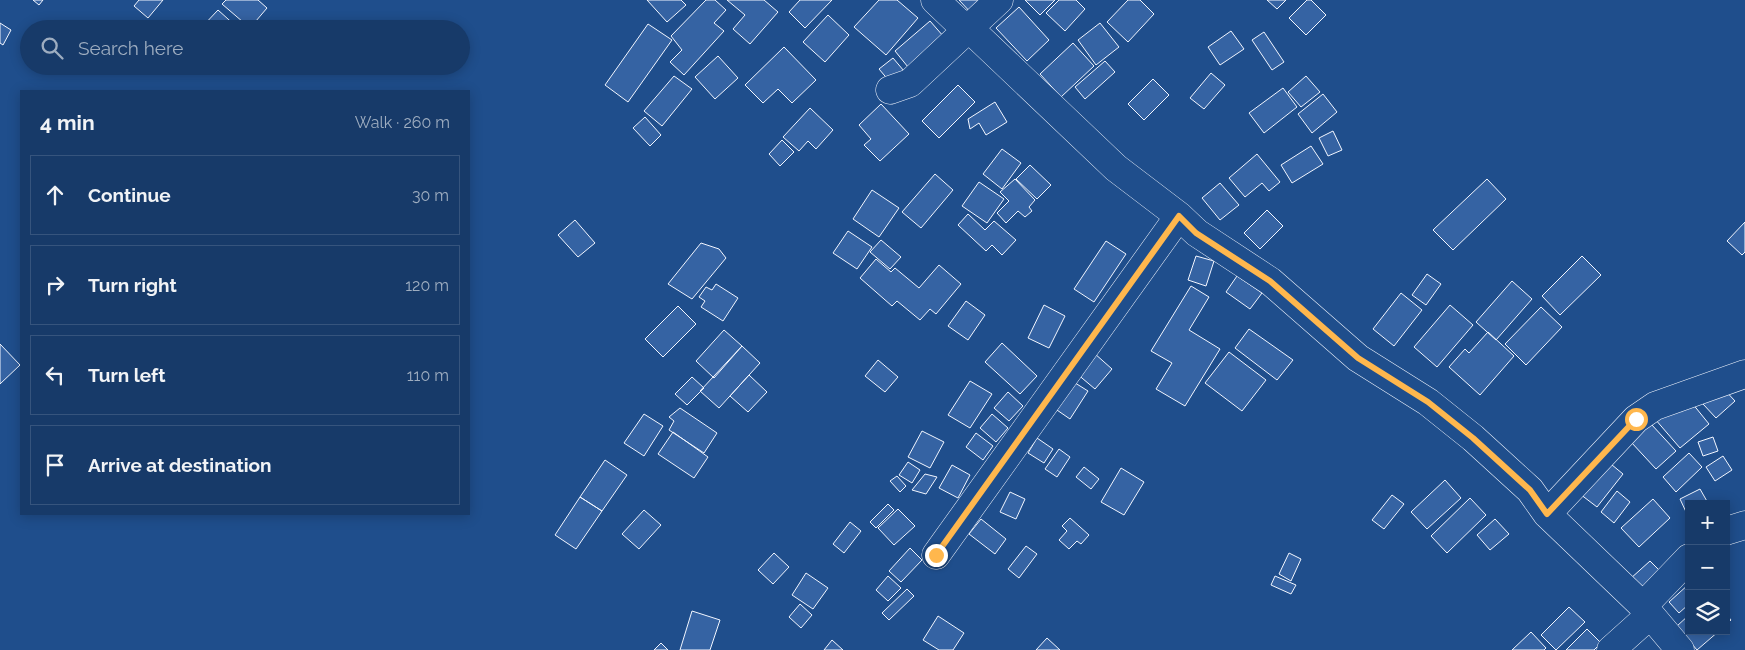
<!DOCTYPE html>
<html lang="en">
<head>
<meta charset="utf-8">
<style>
  :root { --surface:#173a69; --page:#20416f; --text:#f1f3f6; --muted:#9eadc0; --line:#36547d }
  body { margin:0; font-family:Raleway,sans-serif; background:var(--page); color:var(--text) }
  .controls { position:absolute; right:15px; bottom:15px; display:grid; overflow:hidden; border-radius:0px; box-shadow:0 2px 12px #0003 }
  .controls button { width:45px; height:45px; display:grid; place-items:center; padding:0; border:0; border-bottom:1px solid var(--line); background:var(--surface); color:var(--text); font:25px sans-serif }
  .stop { position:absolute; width:15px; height:15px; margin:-11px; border:4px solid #ffb74d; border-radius:50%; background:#fff }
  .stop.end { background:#ffb74d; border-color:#fff; box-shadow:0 1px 5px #0008 }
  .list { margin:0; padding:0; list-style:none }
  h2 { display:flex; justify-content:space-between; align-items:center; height:65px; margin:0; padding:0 20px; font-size:21px }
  h2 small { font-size:16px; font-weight:400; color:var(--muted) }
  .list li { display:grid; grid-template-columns:32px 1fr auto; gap:15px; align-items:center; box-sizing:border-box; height:80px; margin:0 10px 10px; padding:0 10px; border:1px solid var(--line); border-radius:0px }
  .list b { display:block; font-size:19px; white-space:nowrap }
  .list em { font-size:16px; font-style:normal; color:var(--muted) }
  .icon { flex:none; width:28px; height:28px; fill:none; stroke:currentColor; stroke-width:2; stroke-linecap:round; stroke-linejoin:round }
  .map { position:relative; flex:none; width:1745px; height:650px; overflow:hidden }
  .search { position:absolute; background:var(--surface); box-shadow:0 2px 12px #0003; left:20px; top:20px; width:450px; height:55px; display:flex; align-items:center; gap:12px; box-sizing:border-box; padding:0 18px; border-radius:28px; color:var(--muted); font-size:19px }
  .panel { position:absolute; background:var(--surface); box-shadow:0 2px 12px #0003; left:20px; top:90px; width:450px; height:425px; border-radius:0px }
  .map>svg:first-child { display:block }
</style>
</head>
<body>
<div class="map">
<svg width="1745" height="650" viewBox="0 0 1745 650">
  <rect width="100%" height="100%" fill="#1f4e8c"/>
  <!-- building -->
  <path fill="#3563a3" stroke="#f2f6ff" d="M33,0H43L39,5Z
    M139,0H163L148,18L134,6Z
    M226,0H258L267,8L250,28L222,4Z
    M647,0H681L686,5L667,22Z
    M706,0H715L726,10L714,23L724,31L684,75L670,62L682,50L671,36Z
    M727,0H764L778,12L750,44L733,29L745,15Z
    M800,0H832L805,28L789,12Z
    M879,0H897L918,18L886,55L854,27Z
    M959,0H991L974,16Z
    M1025,0H1055L1040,15Z
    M1059,0H1076L1085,9L1065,31L1046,13Z
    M1128,0H1140L1154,14L1128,42L1107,22Z
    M1267,0H1286L1277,9Z
    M1307,0H1311L1326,15L1306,35L1289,18Z
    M1019,7L1049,40L1027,61L996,28Z
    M218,10L238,28L237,29L201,28Z
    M828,15L849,35L825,62L803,42Z
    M930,21L944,37L908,67L895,51Z
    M0,23L11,30L3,45L0,43Z
    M1100,23L1119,47L1096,65L1078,40Z
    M648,24L672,40L628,102L605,85Z
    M1231,31L1244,49L1220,65L1208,47Z
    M1264,32L1284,62L1272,70L1252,40Z
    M1073,43L1094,66L1061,97L1040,74Z
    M784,47L816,80L792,103L778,89L763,103L745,85Z
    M718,56L738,78L715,99L695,77Z
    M893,58L904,71L890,82L879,69Z
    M1105,61L1115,72L1085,99L1075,87Z
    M1211,73L1225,85L1204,109L1190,98Z
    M674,76L692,89L662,126L644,111Z
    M1306,76L1320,92L1301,107L1288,92Z
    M1153,79L1169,95L1144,120L1128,104Z
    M958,85L975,102L939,138L922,121Z
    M1283,88L1297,107L1264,133L1249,113Z
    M1323,94L1337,112L1312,133L1298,114Z
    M995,102L1007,122L986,135L979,123L970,129L968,119Z
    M881,104L909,134L880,161L864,145L871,139L859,125Z
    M810,108L833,130L816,149L808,141L799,151L783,137Z
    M645,117L661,135L650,146L633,128Z
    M1333,131L1342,150L1328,156L1319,138Z
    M782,140L794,152L780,166L769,154Z
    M1311,146L1323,164L1292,183L1281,165Z
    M1002,149L1021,163L1002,189L983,174Z
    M1257,154L1280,182L1269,191L1262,183L1245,197L1229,178Z
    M1030,165L1051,185L1037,199L1016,179Z
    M935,174L953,190L921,228L902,212Z
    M1015,179L1035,200L1029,207L1032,211L1025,217L1018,211L1006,223L997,213L1009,201L1000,192Z
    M1487,179L1506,199L1453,250L1433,230Z
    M979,182L1004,199L987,223L962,206Z
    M1220,183L1239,205L1220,220L1202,198Z
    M872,190L899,208L879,237L853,219Z
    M1267,210L1283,226L1260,249L1244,233Z
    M968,214L985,230L994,221L1016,240L1002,255L992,245L986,251L958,225Z
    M575,220L595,243L578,257L558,235Z
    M1745,222V252L1742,255L1727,241Z
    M848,231L872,247L857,269L833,253Z
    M881,240L901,257L890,269L870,252Z
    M1106,241L1126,254L1094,302L1074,289Z
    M701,243L719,249L726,258L692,299L668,284Z
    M1196,256L1214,261L1206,286L1188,280Z
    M1582,256L1601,275L1560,315L1542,296Z
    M876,259L891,272L895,268L919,288L939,265L961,284L936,314L930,309L920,320L897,301L892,306L860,278Z
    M1427,274L1441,284L1426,305L1412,295Z
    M1237,276L1262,293L1250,309L1226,292Z
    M1512,281L1532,299L1496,340L1476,322Z
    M716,284L738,298L723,321L701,307L705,301L699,297L706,287L712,290Z
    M1191,286L1209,297L1189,330L1220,349L1185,406L1156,389L1172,363L1151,351Z
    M1401,293L1422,310L1394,346L1373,329Z
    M966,301L985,315L968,340L948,326Z
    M1044,305L1065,316L1049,348L1028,338Z
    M1450,305L1473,325L1437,367L1414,347Z
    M678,306L696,324L663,357L645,339Z
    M1541,307L1562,327L1526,365L1505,344Z
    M1249,329L1293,360L1277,380L1235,348Z
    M724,330L742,346L714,378L696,361Z
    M1488,332L1514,356L1480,395L1449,367L1465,349L1469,353Z
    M1002,343L1037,376L1020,394L985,362Z
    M0,344L20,365L0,384Z
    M742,346L760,363L719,408L700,391Z
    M1229,352L1266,380L1242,411L1205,383Z
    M1094,353L1112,369L1095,389L1076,373Z
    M878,360L898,377L885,392L865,376Z
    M749,375L767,392L748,412L730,396Z
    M692,377L704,388L687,405L675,394Z
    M970,381L992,394L970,428L948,415Z
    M1072,381L1088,391L1070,419L1054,408Z
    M1721,386L1735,401L1716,418L1703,404Z
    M1008,392L1023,406L1009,421L994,408Z
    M1674,403L1681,412L1692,403L1709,424L1680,448L1655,419Z
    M680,408L717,433L704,453L669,430L674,421L669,417Z
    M644,414L663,426L644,456L624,443Z
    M992,414L1008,428L996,442L980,428Z
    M1651,424L1676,451L1656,469L1631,442Z
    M922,431L944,442L930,468L908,457Z
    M673,432L708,457L694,478L658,454Z
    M976,433L993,446L983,460L966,447Z
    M1713,437L1718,451L1703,456L1698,442Z
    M1037,438L1053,449L1044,463L1028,453Z
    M1059,449L1070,457L1057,477L1045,469Z
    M1689,453L1702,467L1676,492L1663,477Z
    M1723,456L1732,470L1715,481L1706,467Z
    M605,460L627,475L602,511L580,497Z
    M1606,460L1623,474L1597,507L1580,494Z
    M908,462L920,470L912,483L899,475Z
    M952,465L970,475L958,498L939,488Z
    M1084,467L1099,479L1091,489L1076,477Z
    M1121,468L1144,482L1124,515L1101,502Z
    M925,474L937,477L926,494L912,490Z
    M897,476L906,486L900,492L890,481Z
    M1445,480L1461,498L1427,529L1411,512Z
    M1700,489L1708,503L1689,504L1687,514L1680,499Z
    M1617,491L1630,502L1614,523L1601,512Z
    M1010,492L1025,499L1016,519L1000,512Z
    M1392,495L1404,504L1384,529L1372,520Z
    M580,497L602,511L576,549L555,535Z
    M1470,498L1486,515L1447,553L1431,536Z
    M1653,499L1670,518L1639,547L1621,528Z
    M888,504L894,510L876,528L870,522Z
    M898,509L915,526L894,545L878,528Z
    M644,510L661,525L639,549L622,534Z
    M1070,518L1089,535L1081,544L1077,541L1069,549L1059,540L1067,531L1062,526Z
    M981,519L1006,539L995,554L969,534Z
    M1495,519L1509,534L1490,550L1477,535Z
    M850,522L861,531L844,553L833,544Z
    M1026,546L1037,554L1019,578L1008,569Z
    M910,548L922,560L901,582L889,571Z
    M774,553L789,567L773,584L758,570Z
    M1289,553L1301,559L1291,581L1279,574Z
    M1650,561L1664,575L1643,594L1630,579Z
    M806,573L828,588L813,609L792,595Z
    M888,576L901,588L888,601L876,590Z
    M1275,576L1296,585L1291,594L1271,585Z
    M1689,584V604L1679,613L1669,602Z
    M907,589L914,596L889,620L882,613Z
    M800,604L812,615L801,628L789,617Z
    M1569,607L1585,622L1556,650L1541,635Z
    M692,611L720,620L710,650H680Z
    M1726,614L1731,620L1726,625Z
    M1689,615V631H1719L1697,650L1677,626Z
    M938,616L964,633L953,650H939L923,640Z
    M1587,629L1601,643L1594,650H1566Z
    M1531,632L1546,648L1544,650H1512Z
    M1047,638L1060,650H1036Z
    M832,640L843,650H824Z
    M661,643L668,650H654Z"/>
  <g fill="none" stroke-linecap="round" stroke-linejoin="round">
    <defs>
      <path id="minor" d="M935,0L956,20L974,33L1116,168L1179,216L1197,233L1270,281L1358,358L1428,402L1473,438L1530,490L1547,514L1643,606L1680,650
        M890,90L910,83L999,0
        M1547,514L1636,419L1655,406L1745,374
        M1726,531L1745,525
        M936,555L1179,216
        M1643,606L1689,558
        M1611,650L1650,615"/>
    </defs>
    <!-- minor casing -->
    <use href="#minor" stroke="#f2f6ff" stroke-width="29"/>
    <!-- minor -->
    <use href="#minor" stroke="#1f4e8c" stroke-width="28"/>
  </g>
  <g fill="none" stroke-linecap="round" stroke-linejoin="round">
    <!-- route -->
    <path stroke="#ffb74d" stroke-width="6" d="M936,555L1179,216L1196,233L1270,281L1358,358L1428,402L1473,438L1530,490L1547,514L1636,419"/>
  </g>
</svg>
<div class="controls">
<button>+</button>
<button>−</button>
<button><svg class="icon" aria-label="layers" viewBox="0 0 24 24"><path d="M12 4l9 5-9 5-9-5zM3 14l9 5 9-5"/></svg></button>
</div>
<div class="stop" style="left:1636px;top:419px"></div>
<div class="stop end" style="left:936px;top:555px"></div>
<div class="search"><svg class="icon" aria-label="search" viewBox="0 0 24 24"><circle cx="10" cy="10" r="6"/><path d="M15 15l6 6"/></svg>Search here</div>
<section class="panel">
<h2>4 min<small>Walk · 260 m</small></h2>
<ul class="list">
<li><svg class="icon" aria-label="ahead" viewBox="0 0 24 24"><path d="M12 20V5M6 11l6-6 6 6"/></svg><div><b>Continue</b></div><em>30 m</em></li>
<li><svg class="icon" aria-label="right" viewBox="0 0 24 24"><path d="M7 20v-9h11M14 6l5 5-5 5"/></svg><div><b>Turn right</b></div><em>120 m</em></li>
<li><svg class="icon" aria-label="left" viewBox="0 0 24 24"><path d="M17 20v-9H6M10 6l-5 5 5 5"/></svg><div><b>Turn left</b></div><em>110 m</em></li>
<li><svg class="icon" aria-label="arrive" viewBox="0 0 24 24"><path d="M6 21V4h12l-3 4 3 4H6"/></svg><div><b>Arrive at destination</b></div></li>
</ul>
</section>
</div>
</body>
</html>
